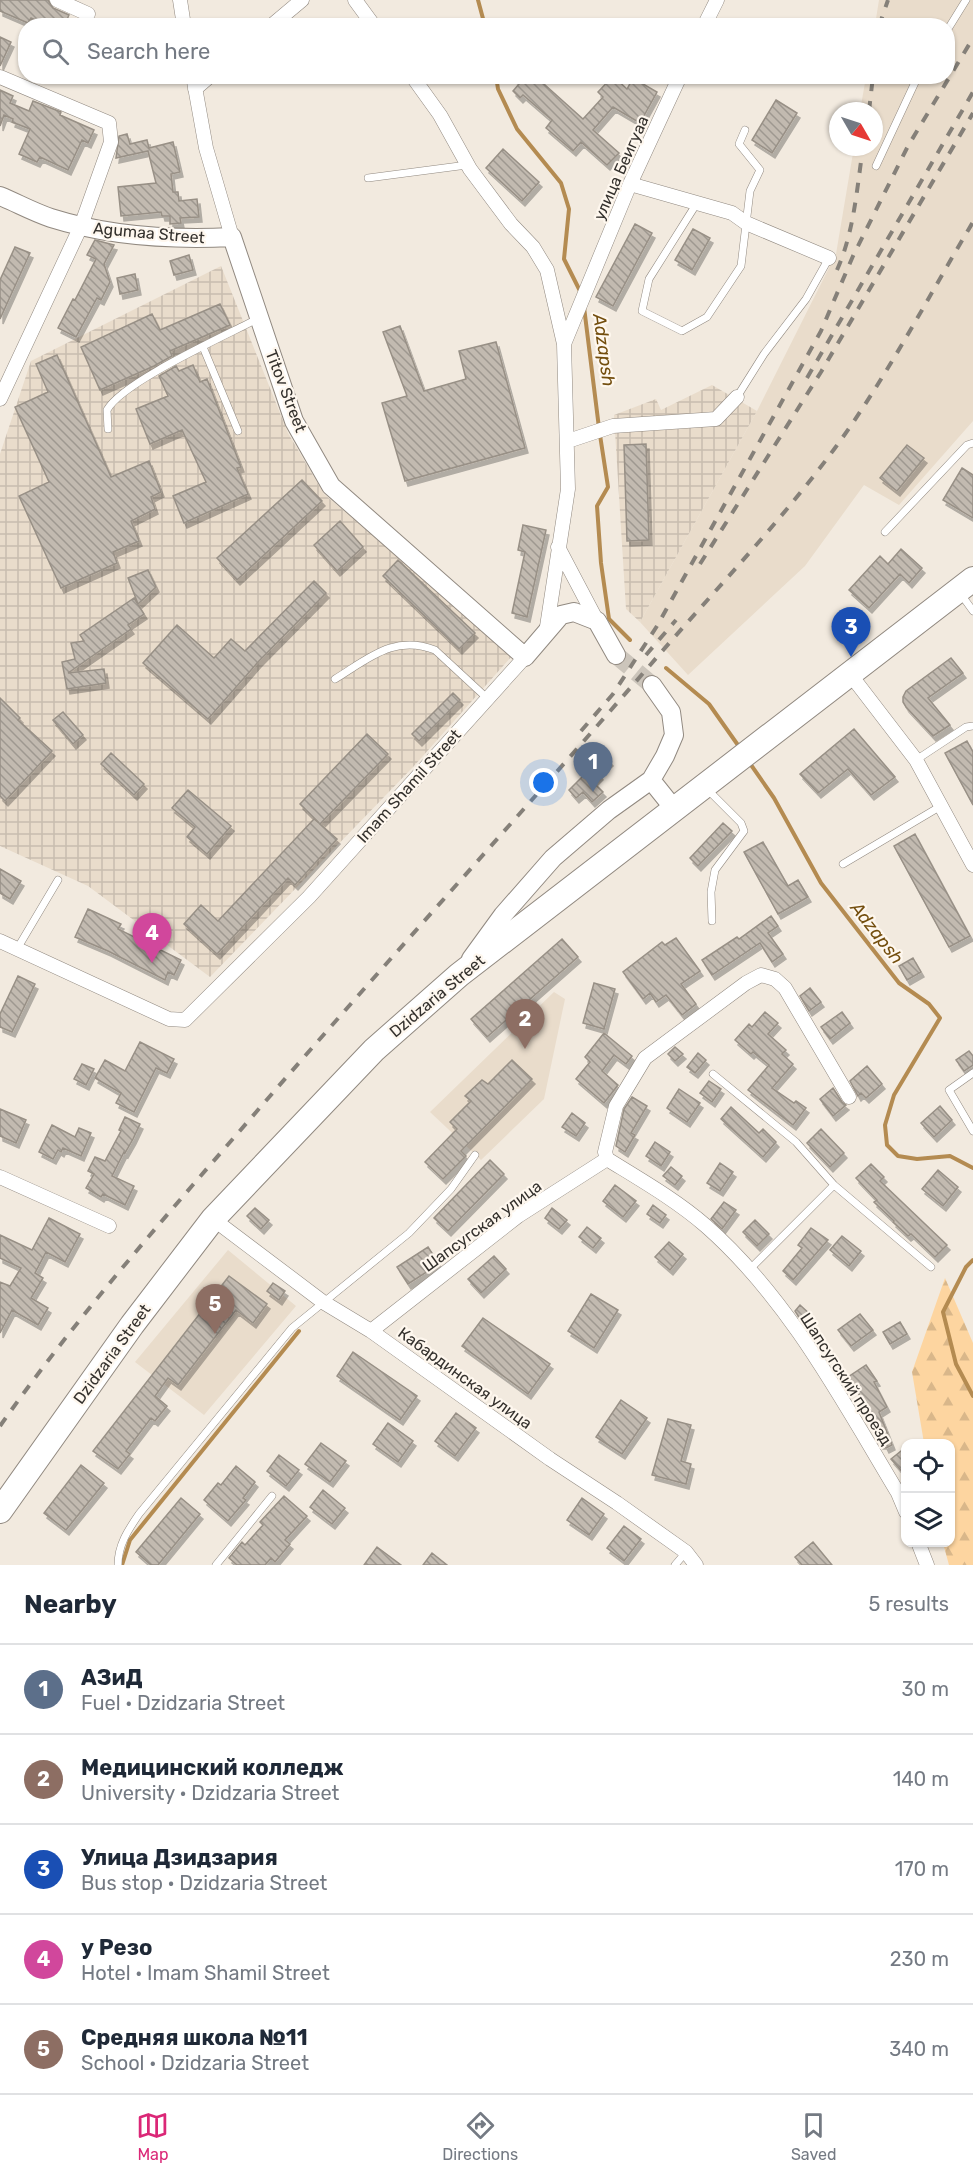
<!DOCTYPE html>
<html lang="en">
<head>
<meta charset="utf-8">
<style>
  :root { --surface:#fff; --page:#f2f2f3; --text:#1f2937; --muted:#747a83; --line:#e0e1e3; --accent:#db2777 }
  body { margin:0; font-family:Rubik,sans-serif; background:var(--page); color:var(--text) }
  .controls { position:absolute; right:18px; bottom:18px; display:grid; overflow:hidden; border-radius:12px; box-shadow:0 2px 4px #0004 }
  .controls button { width:54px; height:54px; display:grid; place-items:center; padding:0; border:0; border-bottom:2px solid var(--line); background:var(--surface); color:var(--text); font:30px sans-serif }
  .compass { position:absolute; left:829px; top:102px; width:54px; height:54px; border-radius:50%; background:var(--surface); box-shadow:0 2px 4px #0004; rotate:129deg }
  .you { position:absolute; left:544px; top:783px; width:21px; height:21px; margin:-15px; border:4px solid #fff; border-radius:50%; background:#1a73e8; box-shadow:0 0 0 9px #1a73e833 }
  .badge { display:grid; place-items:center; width:39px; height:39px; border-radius:50%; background:var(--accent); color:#fff; font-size:20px; font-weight:700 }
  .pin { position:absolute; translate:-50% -50px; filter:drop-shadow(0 2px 3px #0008) }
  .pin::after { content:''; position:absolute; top:32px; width:21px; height:18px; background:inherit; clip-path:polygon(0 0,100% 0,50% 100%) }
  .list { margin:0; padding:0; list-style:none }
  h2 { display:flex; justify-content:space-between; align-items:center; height:78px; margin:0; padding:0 24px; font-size:26px }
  h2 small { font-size:20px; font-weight:400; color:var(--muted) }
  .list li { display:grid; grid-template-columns:39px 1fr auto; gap:18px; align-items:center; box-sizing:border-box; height:90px; padding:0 24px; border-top:2px solid var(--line) }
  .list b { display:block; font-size:22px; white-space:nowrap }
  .list p { margin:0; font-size:20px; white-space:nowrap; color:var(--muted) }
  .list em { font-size:20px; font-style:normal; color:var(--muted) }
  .icon { flex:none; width:33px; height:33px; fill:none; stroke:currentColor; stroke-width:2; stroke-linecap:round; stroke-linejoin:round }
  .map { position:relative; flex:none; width:973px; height:1565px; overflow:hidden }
  .search { position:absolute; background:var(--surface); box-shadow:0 2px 4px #0004; left:18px; right:18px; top:18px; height:66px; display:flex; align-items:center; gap:15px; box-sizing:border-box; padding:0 21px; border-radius:24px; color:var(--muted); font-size:22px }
  .sheet { height:528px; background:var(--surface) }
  nav { display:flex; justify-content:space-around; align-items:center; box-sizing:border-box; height:84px; border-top:2px solid var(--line); background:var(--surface); font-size:16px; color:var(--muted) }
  nav a { display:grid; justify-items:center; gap:3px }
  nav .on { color:var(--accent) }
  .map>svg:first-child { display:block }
</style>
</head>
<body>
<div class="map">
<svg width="973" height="1565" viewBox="0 0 973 1565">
  <defs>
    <pattern id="industrial-grid" width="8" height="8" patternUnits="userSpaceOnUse" patternTransform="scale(1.5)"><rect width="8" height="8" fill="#e9dccb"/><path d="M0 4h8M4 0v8" fill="none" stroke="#c8bdaf"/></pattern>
    <pattern id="forest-firs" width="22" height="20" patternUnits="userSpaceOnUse" patternTransform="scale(1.5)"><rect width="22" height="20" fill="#fdd5a0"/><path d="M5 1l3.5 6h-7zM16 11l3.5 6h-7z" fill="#d9b78a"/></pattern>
    <pattern id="building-back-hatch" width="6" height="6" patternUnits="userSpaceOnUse" patternTransform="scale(1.5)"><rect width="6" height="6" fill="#c2bab0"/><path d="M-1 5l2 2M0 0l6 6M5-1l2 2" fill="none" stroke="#9e9890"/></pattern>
    <filter id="shadow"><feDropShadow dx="3" dy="5" stdDeviation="0" flood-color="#0004"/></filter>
  </defs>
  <rect width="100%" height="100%" fill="#f2eadf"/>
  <!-- built -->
  <path fill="#e9dccb" d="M879,0H973V421L899,505L864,485L805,566L688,675L640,622L757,411L836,254L854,147H874V111H860L866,77L948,76V26L875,25Z
    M554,992L565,999L544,1099L481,1160L430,1112Z
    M228,1250L296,1306L204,1415L135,1362Z"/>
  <!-- industrial -->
  <path fill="url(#industrial-grid)" d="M221,266L288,433L324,494L513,655L414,766L210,977L88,886L0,846V454L31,361Z
    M712,385L757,411L640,622L626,609L614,415L656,399L661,410Z"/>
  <!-- forest -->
  <path fill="url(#forest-firs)" d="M945,1278L973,1343V1565H949L943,1543L950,1542V1444L924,1443L912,1372Z"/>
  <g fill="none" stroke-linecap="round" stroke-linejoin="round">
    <!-- stream -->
    <path stroke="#b48b51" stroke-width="4" d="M478,0L485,26
      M496,76L498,89L517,129L561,183L569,209L564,259L580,291
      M584,307L599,428
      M600,435L608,487L597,506L601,563L609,619L630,640
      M666,668L709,704L740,748
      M749,762L774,798L821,883L899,983L929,1004L940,1018L894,1095L885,1125L887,1145L898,1156L917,1159L950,1156L973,1168
      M973,1260L966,1267L943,1312L956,1364L973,1396
      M122,1565L130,1540L299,1331"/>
  </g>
  <!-- building -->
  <path fill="url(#building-back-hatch)" stroke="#989086" stroke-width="1.5" filter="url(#shadow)" d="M0,0H48L53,8L69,15L64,26H49L31,18L28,23L0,11Z
    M0,37L11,42L0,66Z
    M512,76H535L583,119L603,97L598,92L613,76L627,89L633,78L657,92L640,123L613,107L593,130L619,153L607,165L581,142L573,151L546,128L552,120L523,95L520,98L513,91L519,84Z
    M0,90L13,96L10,103L29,111L33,101L61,112L60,115L94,130L88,143L82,140L68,170L40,157L37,162L19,154L30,129L12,122L13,119L4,115L0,126Z
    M776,100L797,113L772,153L752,140Z
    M127,134L130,144L147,140L149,148L173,142L180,172L171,174L173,192H178L179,201L197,199L199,217L180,218L181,223L170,224V216H162L161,212L121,216L118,187L156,183L148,151L116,158L119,136Z
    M503,149L539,182L522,201L486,168Z
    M635,224L652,233L613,306L596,297Z
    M693,229L710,238L692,270L675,260Z
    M95,240L114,245L104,264L110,282L101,300L97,298L76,337L58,328L73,299L75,300L96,259L87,255Z
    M15,247L30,253L0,319V280Z
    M189,255L193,270L174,275L170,261Z
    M135,274L138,290L120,294L117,278Z
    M220,304L230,325L170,351L172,356L154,366L100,390L81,347L152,314L160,330Z
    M400,326L424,391L466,379L459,351L496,342L525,448L405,481L382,403L407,396L383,332Z
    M57,355L111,477L149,461L161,492L151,497L155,509L131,521L139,541L113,552L117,563L61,588L19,496L49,482L15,407L48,392L36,364Z
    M193,365L200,382L207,379L241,467L237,468L248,494L184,523L173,496L206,482L182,430L150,444L136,409L168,396L159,376L176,366L179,371Z
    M646,444L649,540L627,541L624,445Z
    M907,445L924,458L897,491L880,478Z
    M962,468L973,475V518L943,500Z
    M302,480L322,501L237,580L217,558Z
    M340,521L363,547L337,571L314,545Z
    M523,525L546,530L527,617L512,613L525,552L518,550Z
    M901,549L922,568L909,583L900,574L869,608L849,590L880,556L888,564Z
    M398,560L475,633L459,649L383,576Z
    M148,570L156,587L138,604L128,578Z
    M314,581L326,593L258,662L208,719L143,663L177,625L214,658L231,639L245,651Z
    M134,598L144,614L128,625L131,629L68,673L104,669L106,683L67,689L62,662L75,659L71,643L84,641L80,635Z
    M951,658L963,673L928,698L950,725L933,736L906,707L903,702V697L906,691Z
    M453,693L460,700L419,741L412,734Z
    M0,698L20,718L18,720L52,751L5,801L0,796Z
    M63,712L83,735L73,744L53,720Z
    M854,729L895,777L871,795L848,769L818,793L800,774Z
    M367,734L388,754L320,824L337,839L295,885L288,878L217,954L184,924L201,905L218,921L314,819L319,823L300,804Z
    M967,741L973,752V805L945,753Z
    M601,752L610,761L598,772L600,775L593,782L603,792L592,802L583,792L576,798L569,790L592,767L589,764Z
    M111,753L144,784L134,795L101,764Z
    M188,790L231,826L207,854L187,837L195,827L172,808Z
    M723,823L732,831L698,866L690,858Z
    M915,834L970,936L949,947L894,846Z
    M763,842L788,886L798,880L808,897L778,914L744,852Z
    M0,869L21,881L10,899L0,893Z
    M88,909L121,924L118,929L181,960L174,975L168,972L165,980L108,951L75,937Z
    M771,916L778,926L768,933L783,954L772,962L760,943L712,975L702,960L737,937L739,939Z
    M676,938L700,971L681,984L696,1004L682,1015L666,995L656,1002L650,993L643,999L623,972L662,942L665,945Z
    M562,939L578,957L487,1037L471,1019Z
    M913,958L921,972L907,980L899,966Z
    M18,976L35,984L12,1032L0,1027V1014Z
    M594,983L615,989L604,1029L583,1023Z
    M810,988L821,1002L809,1011L800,996Z
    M765,1012L778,1023L768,1034L786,1050L782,1054L793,1064L772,1088L794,1103L796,1101L806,1108L793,1125L748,1090L769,1065L753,1052L751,1054L735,1040L749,1024L752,1027Z
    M842,1012L850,1023L830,1039L821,1027Z
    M604,1033L632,1056L626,1064L614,1055L602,1071L618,1085L604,1103L576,1079L590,1062L585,1057Z
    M140,1042L174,1059L167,1073L156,1068L134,1112L116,1103L121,1093L95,1078L105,1060L125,1071Z
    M675,1047L683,1054L675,1061L668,1054Z
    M969,1051L973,1056V1065L964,1071L956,1060Z
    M698,1053L706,1060L695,1073L687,1067Z
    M512,1060L532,1079L461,1151L466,1156L443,1179L425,1162L457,1129L450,1122L471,1101L465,1096L482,1080L488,1084Z
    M82,1064L94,1069L86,1085L74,1079Z
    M867,1066L882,1084L866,1098L861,1093L858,1096L850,1081Z
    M709,1081L721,1089L712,1102L700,1093Z
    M833,1088L842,1102L846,1105L833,1116L820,1099Z
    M679,1089L700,1103L687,1122L667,1108Z
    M632,1097L647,1106L631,1133L635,1135L625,1152L616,1146L624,1109Z
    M940,1106L952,1120L934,1137L921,1123Z
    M731,1107L759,1133L763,1129L776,1142L763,1157L721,1119Z
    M0,1109L26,1120L16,1143L0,1136Z
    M572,1113L585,1123L576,1136L562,1127Z
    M125,1117L140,1124L133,1139L125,1153L124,1152L112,1176L134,1186L125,1205L103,1194L101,1197L86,1188L94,1174L88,1171L95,1157L105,1161L121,1131L119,1130Z
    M52,1125L75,1137L79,1128L91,1133L81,1156L63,1148L61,1152L58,1150L53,1159L39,1152Z
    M821,1129L844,1153L830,1167L807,1143Z
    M655,1142L670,1152L661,1166L646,1156Z
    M490,1160L504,1174L448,1231L434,1218Z
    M720,1163L733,1172L720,1191L707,1183Z
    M871,1164L884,1177L880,1181L947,1245L935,1257L911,1234L908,1236L893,1222L894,1221L874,1202L877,1200L856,1178Z
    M671,1167L682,1176L675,1185L663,1176Z
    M938,1170L958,1187L943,1206L922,1189Z
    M615,1185L636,1201L623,1217L603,1201Z
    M724,1202L736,1210L722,1229L711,1219Z
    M653,1205L666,1215L660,1223L647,1214Z
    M255,1208L269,1220L261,1229L247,1216Z
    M552,1208L567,1220L559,1229L545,1218Z
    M49,1218L80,1234L65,1262L46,1252L35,1273L43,1278L31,1298L48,1308L38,1325L12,1310L0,1333V1282L10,1286L21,1268L0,1258V1235L32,1250Z
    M755,1220L769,1234L757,1246L743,1232Z
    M587,1227L601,1238L593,1248L579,1237Z
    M811,1228L828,1240L793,1280L783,1271L802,1248L798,1245Z
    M842,1236L861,1251L849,1266L830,1250Z
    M669,1242L683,1254L670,1270L655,1257Z
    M428,1247L439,1264L408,1284L397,1267Z
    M494,1256L506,1269L481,1293L468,1279Z
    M229,1276L267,1304L253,1323L236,1310L178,1385L168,1378L155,1396L167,1406L155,1421L151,1418L126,1451L130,1454L118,1469L93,1451Z
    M273,1283L285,1291L279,1300L267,1291Z
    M591,1294L618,1310L594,1348L568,1331Z
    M800,1305L812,1316L804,1325L795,1311Z
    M860,1314L873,1330L851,1346L838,1330Z
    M483,1318L550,1364L528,1394L462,1346Z
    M900,1322L907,1334L890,1344L883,1332Z
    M353,1352L417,1396L400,1420L337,1376Z
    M866,1365L877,1381L874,1382L887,1407L879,1412L892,1445L886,1448L884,1444H880L875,1432L877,1431L862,1403L864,1402L848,1377Z
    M621,1400L647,1418L622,1454L596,1437Z
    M456,1413L476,1428L455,1456L435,1441Z
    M668,1419L691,1425L681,1461L691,1464L686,1484L652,1475Z
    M388,1423L413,1441L398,1462L373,1444Z
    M321,1443L346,1461L330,1482L305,1464Z
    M906,1447V1476L891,1459Z
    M279,1455L299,1470L286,1486L267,1471Z
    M81,1465L104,1483L66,1530L44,1513Z
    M236,1466L255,1482L243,1498L246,1500L228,1521L204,1500L218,1483L221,1485Z
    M323,1490L345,1508L332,1524L310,1507Z
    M284,1496L307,1516L285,1540L290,1544L275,1562L271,1558L265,1565H237L229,1558L242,1542L245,1545L263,1525L260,1522Z
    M181,1498L200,1514L158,1565H151L136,1552Z
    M582,1498L604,1514L589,1535L567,1520Z
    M624,1526L641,1539L624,1561L607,1548Z
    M813,1542L832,1565H802L795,1557Z
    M377,1547L401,1565H364Z
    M432,1553L447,1565H423Z"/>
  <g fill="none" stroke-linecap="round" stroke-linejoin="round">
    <!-- tertiary-tunnel -->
    <path stroke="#ccc5bb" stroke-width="18" stroke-dasharray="18 9" stroke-linecap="butt" d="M616,655L652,685"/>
    <defs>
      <path id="service" d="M948,29L966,0
        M664,76L678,82
        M876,166L918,76
        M368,178L467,165
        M697,203L649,279L642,311L682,331L707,317L741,266L750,191L760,170L739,144L745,130
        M203,347L238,431
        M737,397L764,354L806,299L829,258
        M108,429L107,410C122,382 225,336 257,319
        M885,532L967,445L973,443
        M960,593L973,611
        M335,679C368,659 394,634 435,650L488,699
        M916,760L966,727L973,726
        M706,788L741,823L744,831L715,870L711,892L712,921
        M843,864L941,806
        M17,949L58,880
        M973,1073L949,1090L973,1131
        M713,1074L796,1142L834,1185L931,1267
        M750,1269L834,1185
        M118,1565C118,1545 128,1530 139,1514L292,1328L409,1233L451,1189L475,1155
        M216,1565L272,1496
        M675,1565L686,1552"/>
      <path id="minor" d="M57,0L88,14
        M180,0L184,26
        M355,0L374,26
        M271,26L302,0
        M704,26L717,0
        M193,76L206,148L232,237
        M412,76L440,115L470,169L511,224L533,247L547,270L564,344
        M0,77L109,123L111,142L81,226L0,399
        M195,89L210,76
        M630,184L732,213L746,223L829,258
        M568,441L613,426L716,419L737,397
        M558,547L597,621
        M546,633L568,489L564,344L630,184L680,76
        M850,674L916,760L973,865
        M0,941L169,1019L185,1020L309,897L525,657
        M607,1159C641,1180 676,1200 706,1226C789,1299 842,1400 898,1493L906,1512
        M607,1159L605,1152L616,1106L645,1058L746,983L761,975L775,979L785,988L849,1097
        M0,1177L109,1226
        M213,1219L323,1302L371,1331L550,1459L617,1503L686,1552L696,1565
        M371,1331L518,1216L607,1159
        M918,1542L927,1565"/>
      <path id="tertiary" d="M0,196C17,203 33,212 51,218C108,236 172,240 232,237L294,421L331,486L525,657L561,615L574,612L597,621L616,655
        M651,780L675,810
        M471,959L503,915L553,858L609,810L651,780L665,756L674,735L671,712L652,685"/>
      <path id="trunk" d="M0,1511L132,1325L213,1219L374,1050L459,975L973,579"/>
    </defs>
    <!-- service casing -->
    <use href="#service" stroke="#918980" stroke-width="8"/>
    <!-- minor casing -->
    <use href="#minor" stroke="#918980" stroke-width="15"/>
    <!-- tertiary casing -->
    <use href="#tertiary" stroke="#918980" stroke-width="20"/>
    <!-- trunk casing -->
    <use href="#trunk" stroke="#918980" stroke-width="26"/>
    <!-- service -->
    <use href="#service" stroke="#fff" stroke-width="7"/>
    <!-- minor -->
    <use href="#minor" stroke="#fff" stroke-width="14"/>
    <!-- tertiary -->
    <use href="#tertiary" stroke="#fff" stroke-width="18"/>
    <!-- trunk -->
    <use href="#trunk" stroke="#fff" stroke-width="24"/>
    <!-- rail -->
    <path stroke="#858079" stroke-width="4" stroke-dasharray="10 10" stroke-linecap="butt" d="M879,26L888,0
      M869,111L873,76
      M837,270C854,232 857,188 863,147
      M807,378L973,92
      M700,564L821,372L973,113
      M646,655L676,620
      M581,731L613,694L657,626L821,331L853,256L908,146L973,38
      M0,1426C76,1318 164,1218 251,1118C385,963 524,811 658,656C717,588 782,520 835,448C887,377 928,297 973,222"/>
  </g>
  <g text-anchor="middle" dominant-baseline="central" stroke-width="4.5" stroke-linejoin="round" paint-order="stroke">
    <!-- street labels -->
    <g font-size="16" fill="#34312d" stroke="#fef7ee">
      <text transform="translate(621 168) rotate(-66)">улица Беигуаа</text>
      <text transform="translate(149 233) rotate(5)">Agumaa Street</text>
      <text transform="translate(286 391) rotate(69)">Titov Street</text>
      <text transform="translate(409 786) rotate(-48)">Imam Shamil Street</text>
      <text transform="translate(437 996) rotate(-40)">Dzidzaria Street</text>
      <text transform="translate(482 1226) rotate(-36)">Шапсугская улица</text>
      <text transform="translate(112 1354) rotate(-54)">Dzidzaria Street</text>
      <text transform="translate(465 1378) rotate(36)">Кабардинская улица</text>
      <text transform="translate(846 1379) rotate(57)">Шапсугский проезд</text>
    </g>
    <!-- water labels -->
    <g font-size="18" font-style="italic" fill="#734e0e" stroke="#fef7ee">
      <text transform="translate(604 350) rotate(82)">Adzapsh</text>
      <text transform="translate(877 933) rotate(52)">Adzapsh</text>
    </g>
  </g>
</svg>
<div class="controls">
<button><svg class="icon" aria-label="locate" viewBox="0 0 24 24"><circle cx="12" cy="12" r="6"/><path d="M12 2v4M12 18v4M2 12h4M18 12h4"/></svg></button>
<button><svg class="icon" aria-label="layers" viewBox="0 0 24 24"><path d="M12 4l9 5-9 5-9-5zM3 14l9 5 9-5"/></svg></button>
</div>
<svg class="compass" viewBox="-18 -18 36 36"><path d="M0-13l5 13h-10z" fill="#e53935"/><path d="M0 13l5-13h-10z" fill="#747a83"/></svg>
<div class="you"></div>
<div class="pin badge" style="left:593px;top:792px;background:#5c6f8a">1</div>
<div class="pin badge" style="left:525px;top:1049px;background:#8d6e63">2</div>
<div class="pin badge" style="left:851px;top:657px;background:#1a4fb4">3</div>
<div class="pin badge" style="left:152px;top:963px;background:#d1479c">4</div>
<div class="pin badge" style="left:215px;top:1334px;background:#8d6e63">5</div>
<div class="search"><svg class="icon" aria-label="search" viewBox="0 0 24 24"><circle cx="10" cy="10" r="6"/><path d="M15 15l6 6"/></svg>Search here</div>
</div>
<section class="sheet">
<h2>Nearby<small>5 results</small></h2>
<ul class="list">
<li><span class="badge" style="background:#5c6f8a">1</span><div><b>АЗиД</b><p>Fuel · Dzidzaria Street</p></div><em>30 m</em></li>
<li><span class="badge" style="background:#8d6e63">2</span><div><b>Медицинский колледж</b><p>University · Dzidzaria Street</p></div><em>140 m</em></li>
<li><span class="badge" style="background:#1a4fb4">3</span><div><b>Улица Дзидзария</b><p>Bus stop · Dzidzaria Street</p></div><em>170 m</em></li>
<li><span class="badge" style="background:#d1479c">4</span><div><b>у Резо</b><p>Hotel · Imam Shamil Street</p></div><em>230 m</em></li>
<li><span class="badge" style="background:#8d6e63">5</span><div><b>Средняя школа №11</b><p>School · Dzidzaria Street</p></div><em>340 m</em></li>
</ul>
</section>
<nav>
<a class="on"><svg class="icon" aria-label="map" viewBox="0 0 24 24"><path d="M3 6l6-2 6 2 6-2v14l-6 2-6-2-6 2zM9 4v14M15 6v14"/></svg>Map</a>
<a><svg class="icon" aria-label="directions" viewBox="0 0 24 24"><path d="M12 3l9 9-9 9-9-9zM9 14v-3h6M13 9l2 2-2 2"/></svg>Directions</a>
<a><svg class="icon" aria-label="saved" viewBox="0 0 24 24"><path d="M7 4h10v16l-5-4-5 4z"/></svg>Saved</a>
</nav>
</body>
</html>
